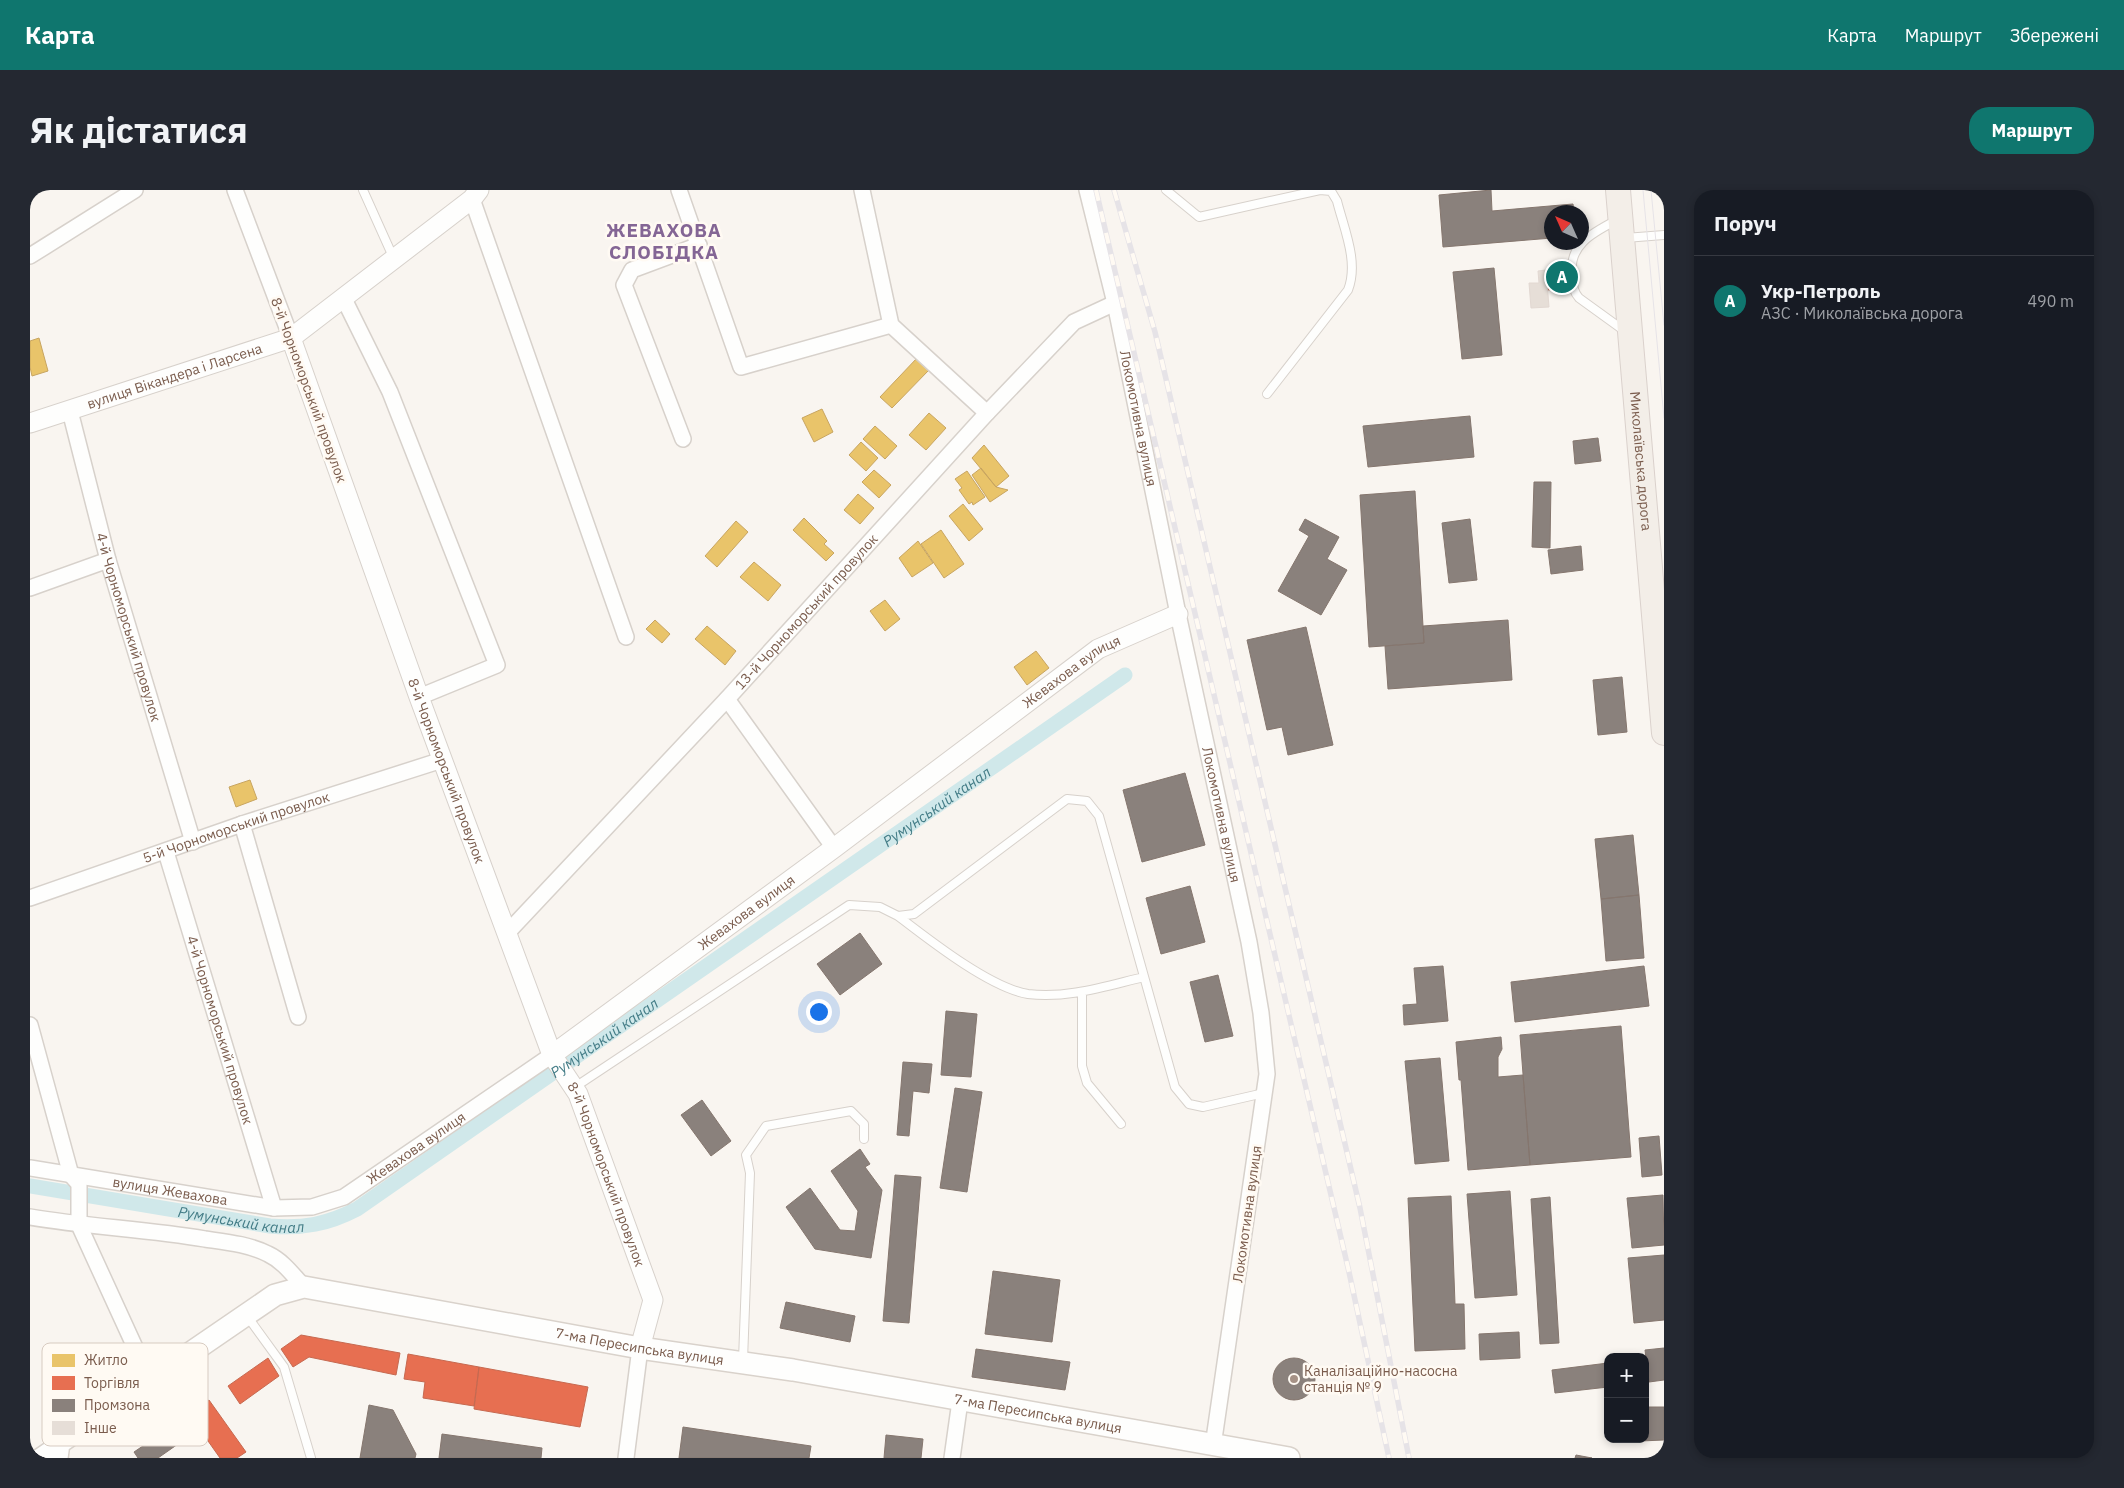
<!DOCTYPE html>
<html lang="uk">
<head>
<meta charset="utf-8">
<style>
  :root { --surface:#171b24; --page:#242831; --text:#f1f3f6; --muted:#9ea1a6; --line:#363941; --accent:#0f766e }
  body { margin:0; font-family:"IBM Plex Sans",sans-serif; background:var(--page); color:var(--text) }
  .controls { position:absolute; right:15px; bottom:15px; display:grid; overflow:hidden; border-radius:10px; box-shadow:0 2px 8px #0003 }
  .controls button { width:45px; height:45px; display:grid; place-items:center; padding:0; border:0; border-bottom:1px solid var(--line); background:var(--surface); color:var(--text); font:25px sans-serif }
  .compass { position:absolute; left:1514px; top:15px; width:45px; height:45px; border-radius:50%; background:var(--surface); box-shadow:0 2px 8px #0003; rotate:315deg }
  .you { position:absolute; left:788px; top:821px; width:18px; height:18px; margin:-12px; border:4px solid #fff; border-radius:50%; background:#1a73e8; box-shadow:0 0 0 8px #1a73e833 }
  .badge { display:grid; place-items:center; width:32px; height:32px; border-radius:50%; background:var(--accent); color:#fff; font-size:16px; font-weight:700 }
  .pin { position:absolute; translate:-50% -50%; border:2px solid #fff; box-shadow:0 1px 5px #0006 }
  .list { margin:0; padding:0; list-style:none }
  h2 { display:flex; justify-content:space-between; align-items:center; height:65px; margin:0; padding:0 20px; font-size:21px }
  h2 small { font-size:16px; font-weight:400; color:var(--muted) }
  .list li { display:grid; grid-template-columns:32px 1fr auto; gap:15px; align-items:center; box-sizing:border-box; height:90px; padding:0 20px; border-top:1px solid var(--line) }
  .list b { display:block; font-size:19px; white-space:nowrap }
  .list p { margin:0; font-size:16px; white-space:nowrap; color:var(--muted) }
  .list em { font-size:16px; font-style:normal; color:var(--muted) }
  .map { position:relative; flex:none; width:1634px; height:1268px; overflow:hidden; border-radius:20px }
  header { display:flex; align-items:center; gap:30px; box-sizing:border-box; height:70px; padding:0 25px; background:var(--accent); color:#fff }
  header strong { font-size:24px }
  nav { display:flex; gap:28px; margin-inline-start:auto; font-size:18px }
  .intro { display:flex; align-items:center; justify-content:space-between; box-sizing:border-box; height:120px; padding:0 30px }
  h1 { margin:0; font-size:35px }
  .button { padding:12px 22px; border-radius:20px; background:var(--accent); color:#fff; font-size:18px; font-weight:700 }
  main { display:flex; gap:30px; padding:0 30px }
  aside { flex:1; background:var(--surface); border-radius:20px; box-shadow:0 2px 8px #0003 }
  .map>svg:first-child { display:block }
</style>
</head>
<body>
<header>
<strong>Карта</strong>
<nav><a>Карта</a><a>Маршрут</a><a>Збережені</a></nav>
</header>
<div class="intro"><h1>Як дістатися</h1><a class="button">Маршрут</a></div>
<main>
<div class="map">
<svg width="1634" height="1268" viewBox="0 0 1634 1268">
  <rect width="100%" height="100%" fill="#f9f5f0"/>
  <!-- homes -->
  <path fill="#e9c46a" stroke="#c8a561" d="M9,148L18,181L2,186L0,177V151Z
    M887,168L899,180L862,218L850,207Z
    M792,219L803,242L784,252L772,228Z
    M899,223L916,238L896,260L879,245Z
    M845,236L867,256L855,269L833,249Z
    M831,252L848,268L836,281L819,265Z
    M954,255L979,286L966,297L942,268Z
    M951,278L966,297L978,300L960,312L942,285Z
    M844,280L861,295L849,308L832,292Z
    M937,281L955,307L943,315L942,312L939,314L929,300L932,298L925,289Z
    M828,304L844,318L830,334L814,320Z
    M933,314L953,339L939,351L919,326Z
    M774,328L797,351L794,354L804,363L796,371L763,340Z
    M706,331L718,342L687,377L675,366Z
    M911,340L934,374L914,388L891,354Z
    M888,351L903,373L882,387L869,368Z
    M724,372L751,395L738,411L710,387Z
    M855,410L870,429L855,441L840,421Z
    M625,430L640,444L632,453L616,439Z
    M677,436L706,461L695,475L665,449Z
    M1006,461L1019,478L997,495L984,477Z
    M220,590L227,609L206,617L199,597Z"/>
  <!-- shops -->
  <path fill="#e76f51" stroke="#c66950" d="M1546,78L1547,97L1517,100L1516,80Z
    M271,1145L370,1163L366,1185L279,1167L263,1177L251,1159Z
    M378,1164L449,1177L444,1216L393,1208L395,1192L374,1189Z
    M238,1168L249,1186L210,1214L198,1196Z
    M449,1177L558,1197L550,1237L444,1219Z
    M179,1210L216,1262L207,1268H190L159,1224Z"/>
  <!-- industry -->
  <path fill="#8a817c" stroke="#85766e" d="M1461,0L1462,21L1543,14L1544,22H1522V48L1413,57L1409,5Z
    M1464,78L1472,165L1432,169L1423,82Z
    M1440,226L1444,267L1338,277L1333,236Z
    M1568,248L1571,271L1545,274L1543,251Z
    M1504,292H1521L1520,358L1502,357Z
    M1385,301L1394,453L1339,457L1330,305Z
    M1275,329L1309,347L1297,369L1317,380L1291,425L1248,401L1279,346L1269,340Z
    M1440,329L1447,390L1419,393L1412,333Z
    M1551,356L1553,380L1521,384L1518,360Z
    M1478,430L1482,490L1358,499L1355,456L1394,453L1393,436Z
    M1276,437L1303,555L1258,565L1252,537L1237,540L1217,450Z
    M1592,487L1597,542L1568,545L1563,490Z
    M1155,583L1175,655L1112,672L1093,600Z
    M1603,645L1609,705L1571,709L1565,649Z
    M1160,696L1175,752L1131,764L1116,708Z
    M1609,705L1614,768L1576,771L1571,709Z
    M830,743L852,774L810,805L787,774Z
    M1413,776L1418,831L1374,835L1373,815L1387,814L1384,778Z
    M1614,776L1619,816L1485,832L1481,792Z
    M1188,785L1203,846L1175,852L1160,792Z
    M916,821L947,824L941,887L911,885Z
    M1591,836L1601,967L1500,975L1490,845Z
    M1471,847L1472,859L1468,867V887L1493,885L1500,975L1438,980L1431,890H1429L1426,852Z
    M1410,868L1419,971L1385,974L1375,871Z
    M873,872L902,874L899,903L883,901L879,946L867,945Z
    M925,898L952,902L937,1002L910,998Z
    M672,910L701,951L681,966L651,925Z
    M1629,946L1632,985L1612,987L1609,948Z
    M830,959L840,974L835,977L852,1000L841,1068L785,1059L756,1017L780,998L810,1040L825,1041L828,1021L801,981Z
    M865,985L891,987L879,1133L853,1131Z
    M1480,1001L1487,1105L1445,1108L1437,1004Z
    M1633,1005L1634,1055L1602,1058L1597,1008Z
    M1421,1006L1425,1114H1434L1435,1159L1385,1161L1378,1008Z
    M1520,1007L1529,1153L1510,1154L1501,1009Z
    M1634,1065V1130L1604,1133L1598,1068Z
    M963,1081L1030,1090L1022,1152L955,1144Z
    M756,1112L825,1126L820,1152L750,1138Z
    M1489,1142L1490,1168L1450,1170L1449,1144Z
    M1634,1158V1190L1619,1192L1615,1160Z
    M946,1159L1040,1172L1035,1200L942,1187Z
    M1243 1189a21 21 0 1 1 42 0a21 21 0 1 1-42 0Z
    M1615,1169L1619,1192H1615Z
    M1578,1173V1197L1525,1203L1522,1180Z
    M339,1215L363,1220L386,1264L385,1268H330Z
    M1615,1217H1634V1250L1610,1251L1615,1249Z
    M653,1237L781,1256L779,1268H649Z
    M138,1239L148,1254L128,1268H108L104,1262Z
    M412,1244L512,1258L511,1268H409Z
    M856,1245L893,1249L891,1268H854Z
    M1546,1265L1562,1268H1545Z"/>
  <g fill="none" stroke-linecap="round" stroke-linejoin="round">
    <!-- canal -->
    <path stroke="#d0e8ea" stroke-width="15" id="s1" d="M0,996L240,1036C273,1039 298,1034 327,1019L1095,485"/>
  </g>
  <!-- building -->
  <path fill="#e6ded7" stroke="#e2d8d2" d="M1516,80L1519,117L1501,118L1499,93H1509L1508,81Z"/>
  <g fill="none" stroke-linecap="round" stroke-linejoin="round">
    <defs>
      <path id="service" d="M333,0L364,69
        M1136,0L1169,27L1290,0L1301,1L1307,11C1314,39 1329,72 1318,100L1237,204
        M1587,30C1562,43 1538,55 1542,86C1543,95 1543,101 1549,108L1596,142
        M1595,48L1634,45
        M868,726C898,749 960,798 998,804C1037,809 1076,796 1114,787
        M1052,802V876L1057,893L1091,934
        M545,897L819,715L850,717L868,726L884,724L1037,609L1057,611L1069,626L1145,897L1159,914L1173,917L1234,903
        M217,1126L254,1177L281,1268
        M713,1170L720,983L716,965L736,936L821,921L834,934V949"/>
      <g id="minor">
        <path d="M205,0L261,148"/>
        <path d="M649,0L711,177L861,135"/>
        <path d="M832,0L861,135L957,223"/>
        <path id="s2" d="M1057,0L1085,113L1148,424L1219,752L1231,823L1237,884L1183,1256"/>
        <path d="M442,9L596,447"/>
        <path d="M0,66L105,0"/>
        <path d="M314,109L360,202L467,475L389,507"/>
        <path id="s3" d="M40,221L78,370L163,652"/>
        <path d="M653,249L594,95L602,80L669,55"/>
        <path d="M0,398L78,370"/>
        <path d="M697,509L804,658"/>
        <path d="M212,634L268,827"/>
        <path id="s4" d="M136,662L244,1018"/>
        <path id="s5" d="M0,708L212,634L412,570"/>
        <path id="s6" d="M477,743L697,509L957,223L1044,132L1085,113"/>
        <path d="M0,835L41,985L49,994V1035L120,1190"/>
        <path id="s7" d="M0,978L244,1018L282,1017L314,1007L522,865"/>
        <path d="M0,1027C58,1037 117,1039 175,1049C196,1052 218,1054 238,1064C253,1071 263,1085 274,1097"/>
        <path d="M7,1268L29,1253"/>
        <path d="M596,1268L610,1158"/>
        <path d="M922,1268L930,1211"/>
      </g>
      <g id="tertiary">
        <path id="s8" d="M261,148L389,507L522,865L548,904L623,1110L610,1158"/>
        <path id="s9" d="M0,233L261,148L442,9L449,0"/>
        <path id="s10" d="M522,865L804,658L1068,459L1148,424"/>
      </g>
      <g id="secondary">
        <path id="s11" d="M27,1268L29,1253L245,1105L274,1097L610,1158L763,1180L1259,1268"/>
      </g>
      <g id="primary">
        <path id="s12" d="M1588,0L1634,543"/>
      </g>
    </defs>
    <!-- service casing -->
    <use href="#service" stroke="#d7d1cb" stroke-width="10"/>
    <!-- minor casing -->
    <use href="#minor" stroke="#d7d1cb" stroke-width="18"/>
    <!-- tertiary casing -->
    <use href="#tertiary" stroke="#d7d1cb" stroke-width="21"/>
    <!-- secondary casing -->
    <use href="#secondary" stroke="#d9d2cb" stroke-width="24"/>
    <!-- primary casing -->
    <use href="#primary" stroke="#dad1cc" stroke-width="26"/>
    <!-- service -->
    <use href="#service" stroke="#fefefd" stroke-width="8"/>
    <!-- minor -->
    <use href="#minor" stroke="#fefefd" stroke-width="15"/>
    <!-- tertiary -->
    <use href="#tertiary" stroke="#fefefd" stroke-width="19"/>
    <!-- secondary -->
    <use href="#secondary" stroke="#fefefd" stroke-width="21"/>
    <!-- primary -->
    <use href="#primary" stroke="#f3eee8" stroke-width="24"/>
    <!-- tram -->
    <path stroke="#e6e3e7" stroke-width="1" d="M1613,0L1634,228
      M1621,0L1634,135"/>
    <defs>
      <path id="rail" d="M1066,0L1319,1082L1359,1268
        M1084,0L1125,142L1330,1018L1379,1268"/>
    </defs>
    <!-- rail casing -->
    <use href="#rail" stroke="#e6e3e7" stroke-width="5.5"/>
    <!-- rail -->
    <use href="#rail" stroke="#fffaf3" stroke-width="4" stroke-dasharray="11" stroke-linecap="butt"/>
  </g>
  <!-- markers -->
  <circle fill="#a69286" stroke="#fffaf3" stroke-width="2" cx="1264" cy="1189" r="5"/>
  <g text-anchor="middle" dominant-baseline="central" stroke-width="5" stroke-linejoin="round" paint-order="stroke">
    <!-- street labels -->
    <g font-size="14" fill="#7a5c4d" stroke="#fffaf3">
      <text stroke="none"><textPath href="#s9" startOffset="152">вулиця Вікандера і Ларсена</textPath></text>
      <text transform="translate(279 200) rotate(70)">8-й Чорноморський провулок</text>
      <text stroke="none"><textPath href="#s2" startOffset="234">Локомотивна вулиця</textPath></text>
      <text stroke="none"><textPath href="#s12" startOffset="272">Миколаївська дорога</textPath></text>
      <text stroke="none"><textPath href="#s6" startOffset="439">13-й Чорноморський провулок</textPath></text>
      <text stroke="none"><textPath href="#s3" startOffset="224">4-й Чорноморський провулок</textPath></text>
      <text stroke="none"><textPath href="#s10" startOffset="646">Жевахова вулиця</textPath></text>
      <text stroke="none"><textPath href="#s8" startOffset="460">8-й Чорноморський провулок</textPath></text>
      <text stroke="none"><textPath href="#s2" startOffset="639">Локомотивна вулиця</textPath></text>
      <text stroke="none"><textPath href="#s5" startOffset="218">5-й Чорноморський провулок</textPath></text>
      <text stroke="none"><textPath href="#s10" startOffset="241">Жевахова вулиця</textPath></text>
      <text stroke="none"><textPath href="#s4" startOffset="186">4-й Чорноморський провулок</textPath></text>
      <text stroke="none"><textPath href="#s7" startOffset="406">Жевахова вулиця</textPath></text>
      <text stroke="none"><textPath href="#s8" startOffset="895">8-й Чорноморський провулок</textPath></text>
      <text stroke="none"><textPath href="#s7" startOffset="142">вулиця Жевахова</textPath></text>
      <text transform="translate(1217 1024) rotate(-82)">Локомотивна вулиця</text>
      <text stroke="none"><textPath href="#s11" startOffset="648">7-ма Пересипська вулиця</textPath></text>
      <text stroke="none"><textPath href="#s11" startOffset="1052">7-ма Пересипська вулиця</textPath></text>
    </g>
    <!-- poi labels -->
    <g font-size="14" fill="#7a5c4d" stroke="#fffaf3" text-anchor="start">
      <text x="1274" y="1181">Каналізаційно-насосна<tspan x="1274" dy="16">станція № 9</tspan></text>
    </g>
    <!-- water labels -->
    <g font-size="15" font-style="italic" fill="#437c86" stroke="#fffaf3">
      <text stroke="none"><textPath href="#s1" startOffset="1039">Румунський канал</textPath></text>
      <text stroke="none"><textPath href="#s1" startOffset="634">Румунський канал</textPath></text>
      <text stroke="none"><textPath href="#s1" startOffset="214">Румунський канал</textPath></text>
    </g>
    <!-- district labels -->
    <g font-size="19" font-weight="bold" letter-spacing="1" fill="#846695" stroke="#fffaf3">
      <text x="634" y="40">ЖЕВАХОВА<tspan x="634" dy="22">СЛОБІДКА</tspan></text>
    </g>
  </g>
  <!-- legend -->
  <rect x="12" y="1153" width="166" height="103" rx="8" fill="#fffaf3" stroke="#d7cbc1" stroke-width="1"/>
  <rect x="22" y="1164" width="23" height="13" fill="#e9c46a"/>
  <rect x="22" y="1186" width="23" height="14" fill="#e76f51"/>
  <rect x="22" y="1209" width="23" height="13" fill="#8a817c"/>
  <rect x="22" y="1231" width="23" height="14" fill="#e6ded7"/>
  <g font-size="14" fill="#7a5c4d">
    <text x="54" y="1175">Житло</text>
    <text x="54" y="1198">Торгівля</text>
    <text x="54" y="1220">Промзона</text>
    <text x="54" y="1243">Інше</text>
  </g>
</svg>
<div class="controls">
<button>+</button>
<button>−</button>
</div>
<svg class="compass" viewBox="-18 -18 36 36"><path d="M0-13l5 13h-10z" fill="#e53935"/><path d="M0 13l5-13h-10z" fill="#9ea1a6"/></svg>
<div class="you"></div>
<div class="pin badge" style="left:1532px;top:87px">A</div>
</div>
<aside>
<h2>Поруч<small></small></h2>
<ul class="list">
<li><span class="badge">A</span><div><b>Укр-Петроль</b><p>АЗС · Миколаївська дорога</p></div><em>490 m</em></li>
</ul>
</aside>
</main>
</body>
</html>
